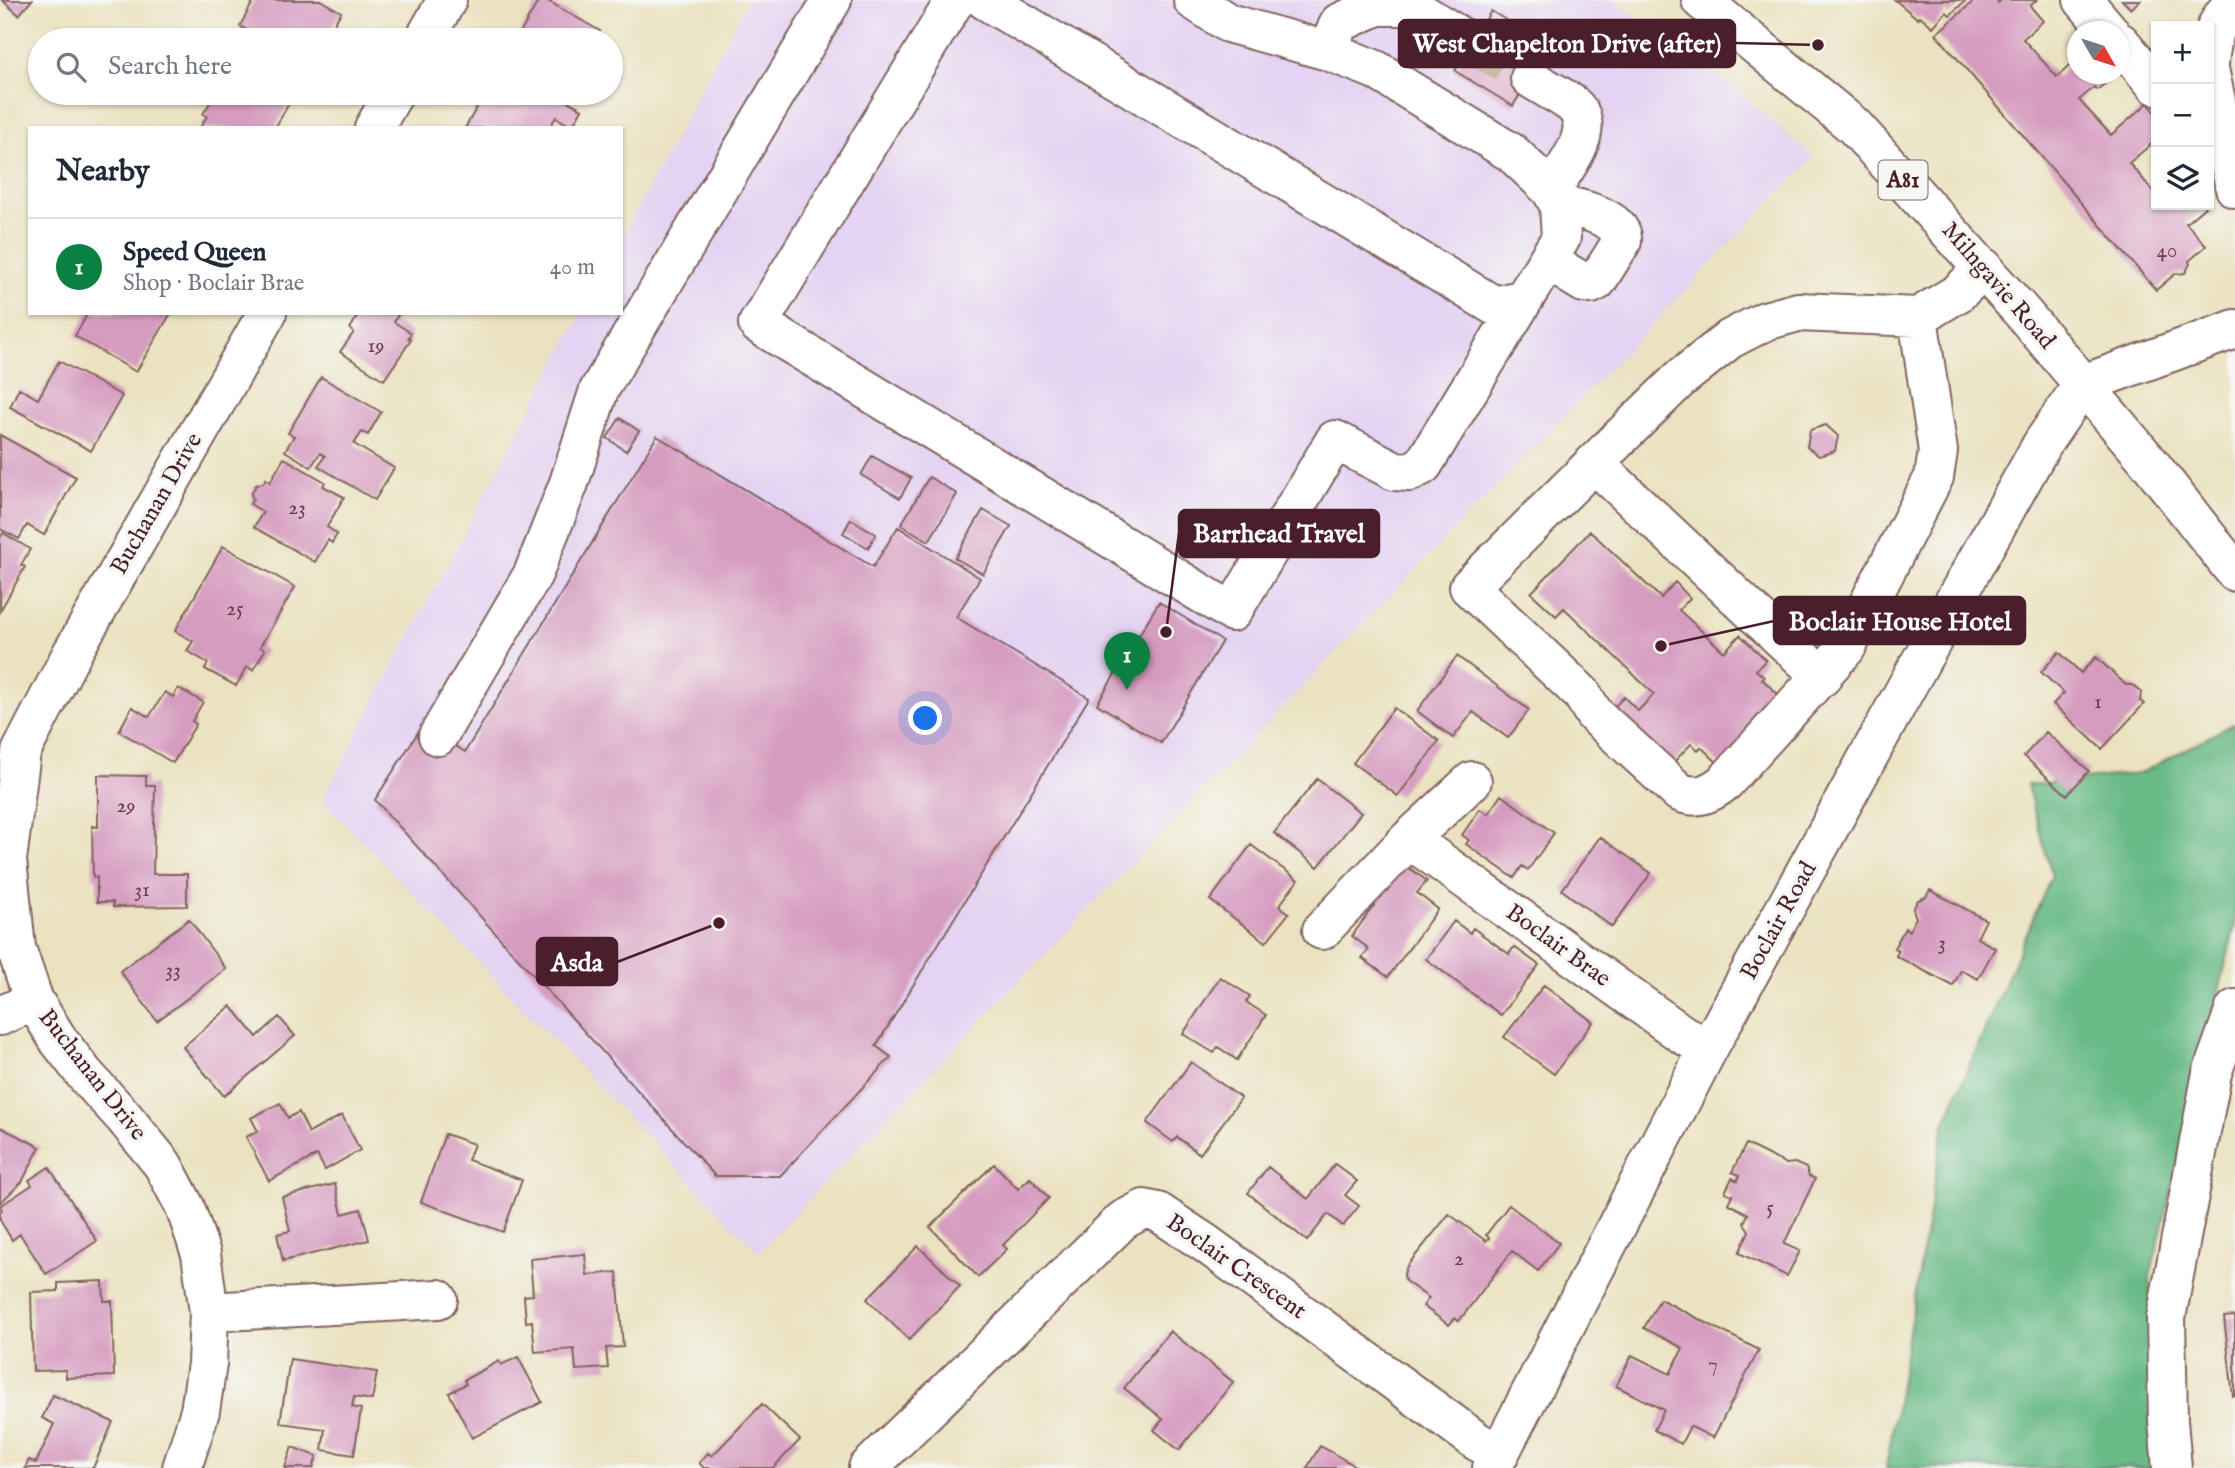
<!DOCTYPE html>
<html lang="en">
<head>
<meta charset="utf-8">
<style>
  :root { --surface:#fff; --page:#f6f6f7; --text:#1f2937; --muted:#747a83; --line:#e0e1e3; --accent:#0b8043 }
  body { margin:0; font-family:"IM FELL English",serif; background:var(--page); color:var(--text) }
  .controls { position:absolute; right:21px; top:21px; display:grid; overflow:hidden; border-radius:0px; box-shadow:0 2px 5px #0004 }
  .controls button { width:63px; height:63px; display:grid; place-items:center; padding:0; border:0; border-bottom:2px solid var(--line); background:var(--surface); color:var(--text); font:35px sans-serif }
  .compass { position:absolute; left:2067px; top:21px; width:63px; height:63px; border-radius:50%; background:var(--surface); box-shadow:0 2px 5px #0004; rotate:129deg }
  .you { position:absolute; left:926px; top:719px; width:24px; height:24px; margin:-18px; border:5px solid #fff; border-radius:50%; background:#1a73e8; box-shadow:0 0 0 10px #1a73e833 }
  .badge { display:grid; place-items:center; width:46px; height:46px; border-radius:50%; background:var(--accent); color:#fff; font-size:23px; font-weight:700 }
  .pin { position:absolute; translate:-50% -58px; filter:drop-shadow(0 2px 4px #0008) }
  .pin::after { content:''; position:absolute; top:37px; width:24px; height:21px; background:inherit; clip-path:polygon(0 0,100% 0,50% 100%) }
  .list { margin:0; padding:0; list-style:none }
  h2 { display:flex; justify-content:space-between; align-items:center; height:91px; margin:0; padding:0 28px; font-size:30px }
  h2 small { font-size:23px; font-weight:400; color:var(--muted) }
  .list li { display:grid; grid-template-columns:46px 1fr auto; gap:21px; align-items:center; box-sizing:border-box; height:98px; padding:0 28px; border-top:2px solid var(--line) }
  .list b { display:block; font-size:26px; white-space:nowrap }
  .list p { margin:0; font-size:23px; white-space:nowrap; color:var(--muted) }
  .list em { font-size:23px; font-style:normal; color:var(--muted) }
  .icon { flex:none; width:38px; height:38px; fill:none; stroke:currentColor; stroke-width:2; stroke-linecap:round; stroke-linejoin:round }
  .map { position:relative; flex:none; width:2235px; height:1468px; overflow:hidden }
  .search { position:absolute; background:var(--surface); box-shadow:0 2px 5px #0004; left:28px; top:28px; width:595px; height:77px; display:flex; align-items:center; gap:18px; box-sizing:border-box; padding:0 24px; border-radius:38px; color:var(--muted); font-size:26px }
  .panel { position:absolute; background:var(--surface); box-shadow:0 2px 5px #0004; left:28px; top:126px; width:595px; height:189px; border-radius:0px }
  .map>svg:first-child { display:block }
</style>
</head>
<body>
<div class="map">
<svg width="2235" height="1468" viewBox="0 0 2235 1468">
  <rect width="100%" height="100%" fill="#f6f6f2"/>
  <filter id="ink" filterUnits="userSpaceOnUse"><feTurbulence type="fractalNoise" baseFrequency=".0143" numOctaves="2"/><feDisplacementMap in="SourceGraphic" scale="14" xChannelSelector="R" yChannelSelector="G"/><feConvolveMatrix kernelMatrix="1 2 1 2 8 2 1 2 1" color-interpolation-filters="sRGB"/></filter>
  <filter id="wash" filterUnits="userSpaceOnUse"><feTurbulence type="fractalNoise" baseFrequency=".00686" numOctaves="4" result="noise"/><feDisplacementMap in="SourceGraphic" scale="28" xChannelSelector="R" yChannelSelector="G"/><feGaussianBlur stdDeviation="1.57" result="paint"/><feColorMatrix in="noise" values="0 0 0 0 0 0 0 0 0 0 0 0 0 0 0 0 0 1.4 0 .05"/><feComposite in="paint" operator="in"/></filter>
  <g filter="url(#wash)">
    <rect width="100%" height="100%" fill="#eae2c0"/>
    <!-- built -->
    <path fill="#e4d3f2" d="M748,0H1612L1661,32L1736,89L1814,158L1772,200L758,1252L322,800L582,313H621V239Z"/>
    <!-- forest -->
    <path fill="#68ba86" stroke="#596c58" stroke-width="2" d="M2235,723V925L2150,1277L2160,1468H1886L1944,1124L2052,875L2027,785L2141,773Z"/>
    <g id="blocks">
      <!-- building -->
      <path fill="#d69cc0" d="M2,0H32L19,15Z
        M254,0H320L341,12L325,40H265L240,26Z
        M539,0H546L600,31L594,40H516Z
        M1895,0H1966L1950,15L1946,12L1933,27L1920,16L1918,19Z
        M1975,0H1996L1998,3L2001,0H2037L2030,6L2043,21L2023,39L2057,77L2078,58V74H2117L2097,90L2094,87L2079,100L2111,135L2148,103L2156,113V140L2129,163L2156,194V205H2204L2205,207L2186,223L2206,246L2189,261L2190,264L2185,273L2175,274L2156,290L1936,34Z
        M2122,0H2140L2131,9Z
        M1491,11L1549,46L1513,106L1455,71Z
        M216,93H282L292,98L275,128H200L207,116L203,114Z
        M485,93H513L526,100L530,93H553L582,109L572,127L556,117L549,128H465Z
        M88,313H171L136,372L75,336Z
        M359,313H399L394,322L411,333L408,338L411,340L384,380L340,352L354,332L350,329Z
        M59,361L122,396L91,451L10,407L19,388L38,399Z
        M321,377L381,412L368,435L362,432L354,444L394,468L375,500L318,466L325,456L320,453L311,467L285,451L294,436L288,433Z
        M620,418L639,431L626,451L607,438Z
        M1826,425L1838,436L1835,451L1819,456L1807,447L1810,430Z
        M0,435L76,477L44,535L27,525L19,539L0,529Z
        M657,436L873,567L898,527L980,578L956,617L1089,698L876,1046L891,1057L780,1176H715L375,800L422,726L465,752Z
        M872,456L911,478L900,498L861,475Z
        M284,458L325,482L323,486L344,497L327,527L337,534L332,543L328,540L315,562L254,527L263,512L250,504L253,499L251,494L256,485L263,483L266,479L270,482Z
        M929,477L957,494L929,541L901,525Z
        M983,510L1011,526L983,574L955,558Z
        M851,519L876,534L868,548L843,533Z
        M1590,531L1661,598L1675,582L1690,598L1679,610L1724,652L1740,635L1766,660L1756,670L1764,677L1762,679L1785,701L1723,768L1701,747L1698,750L1691,744L1667,769L1609,712L1624,697L1638,711L1654,694L1564,608L1556,616L1531,593Z
        M3,533L30,549L21,565L25,567L0,611V538Z
        M223,546L295,587L260,647L265,650L253,670L247,667L236,686L205,669L208,663L187,651L193,641L175,631Z
        M1159,602L1222,641L1161,743L1097,704Z
        M2059,652L2081,673L2096,657L2126,685H2133L2141,692L2140,701L2144,704L2102,749L2053,704L2064,693L2041,672Z
        M1457,656L1529,710L1508,738L1473,712L1453,738L1417,711Z
        M178,688L203,702L192,721L196,724L173,763L119,731L132,707L149,717L165,692L173,697Z
        M1394,708L1439,741L1398,796L1353,763Z
        M2046,732L2089,771L2067,795L2024,756Z
        M98,775L146,776V785H155L153,874H187V906L113,907V902H97V877L93,878L92,826L98,827Z
        M1317,779L1361,813L1318,867L1274,833Z
        M1501,795L1554,833L1528,870L1522,866L1514,878L1466,844L1469,840L1462,835L1480,809L1488,814Z
        M1600,837L1651,873L1612,927L1562,890Z
        M1251,845L1298,880L1279,906L1289,913L1266,942L1210,900Z
        M1404,864L1427,881L1417,893L1438,909L1388,977L1362,958L1369,949L1352,936Z
        M1930,890L1986,920L1977,938L1995,948L1978,979L1961,970L1953,986L1896,956L1899,950L1894,948L1905,928L1909,931L1916,918L1913,909L1918,900L1926,897Z
        M189,919L226,969L157,1021L120,971Z
        M1454,921L1470,933L1473,928L1509,954L1514,947L1539,965L1501,1015L1426,959Z
        M1220,977L1250,996L1246,1002L1266,1015L1237,1060L1218,1047L1214,1053L1183,1034Z
        M1544,985L1593,1022L1554,1074L1504,1037Z
        M231,1006L257,1037L279,1017L295,1036L224,1096L183,1047Z
        M1191,1062L1241,1098L1200,1154L1177,1137L1173,1142L1147,1123Z
        M280,1103L288,1118L299,1112L309,1133L342,1115L360,1150L325,1170L317,1155L269,1181L246,1137L258,1131L251,1118Z
        M0,1127L40,1147L22,1182L0,1203Z
        M445,1134L474,1144L468,1160L522,1180L503,1232L421,1202Z
        M1746,1144L1786,1164L1795,1163L1806,1168L1809,1176L1815,1179L1784,1244L1800,1251L1787,1276L1739,1253L1749,1231L1744,1223L1748,1214L1728,1203L1732,1195L1725,1192L1732,1178L1738,1181L1739,1175L1732,1172Z
        M994,1164L1018,1189L1030,1178L1049,1198L1003,1245L1007,1249L978,1277L930,1227Z
        M1335,1164L1357,1181L1345,1195L1359,1206L1343,1226L1328,1214L1307,1241L1248,1193L1268,1167L1308,1199Z
        M49,1167L97,1241L46,1274L20,1234L12,1240L0,1220V1211L2,1210L0,1206L32,1185L29,1180Z
        M335,1184L342,1214L361,1209L369,1240L283,1261L277,1234L290,1231L282,1197Z
        M1509,1205L1559,1243L1538,1271L1512,1251L1459,1321L1455,1318L1449,1325L1423,1306L1429,1298L1405,1281L1404,1274L1407,1266L1449,1214L1486,1241L1489,1238L1486,1235Z
        M918,1246L960,1286L909,1340L867,1299Z
        M585,1254L587,1275L617,1272L623,1347L606,1348L608,1368L576,1370L574,1349L535,1352L532,1321L526,1322L524,1296L533,1295L530,1259Z
        M103,1281L104,1301H112L114,1376L66,1378V1370L33,1371L31,1292L58,1291V1283Z
        M1660,1299L1759,1350L1713,1438L1690,1426L1681,1444L1654,1430L1664,1410L1616,1386L1632,1355L1670,1374L1683,1348L1644,1328Z
        M2235,1316V1396H2233L2224,1317Z
        M1170,1331L1233,1382L1179,1450L1154,1430L1163,1419L1124,1388Z
        M518,1357L542,1402L472,1438L449,1393L466,1384L464,1380L499,1361L501,1365Z
        M290,1359L377,1372L372,1400L354,1397L352,1407L361,1409L354,1455L322,1450L325,1429L280,1423Z
        M53,1395L113,1422L93,1468H25L29,1460L36,1463L54,1424L42,1418Z
        M762,1404L800,1440L773,1468H704L699,1463L708,1453L712,1456Z
        M1320,1446L1359,1468H1307Z
        M292,1447L317,1456L313,1468H285Z"/>
    </g>
  </g>
  <g filter="url(#ink)">
    <use href="#blocks" fill-opacity="0" stroke="#82635f" stroke-width="2"/>
    <g fill="none" stroke-linecap="round" stroke-linejoin="round">
      <!-- minor-tunnel -->
      <path stroke="#cabba2" stroke-width="38" stroke-dasharray="38 19" stroke-linecap="butt" d="M1472,44L1530,78"/>
      <defs>
        <path id="minor" d="M957,0L954,2L758,324L1232,612L1335,440L1395,471L1410,472L1423,465L1561,238L1559,205L1551,190L1512,153L1376,70L1328,51L1228,23L1193,0
          M985,0L1495,306L1524,299
          M2083,0L2110,32
          M424,40L447,0
          M2120,42L2156,85
          M1328,51L1339,23L1377,6H1410L1472,44
          M2209,63C2212,35 2215,22 2235,1
          M2209,69L2235,188
          M1530,78C1543,87 1559,94 1572,104C1600,127 1565,168 1551,190
          M374,128L394,93
          M1548,261L1584,283L1591,284L1597,281L1622,241C1625,218 1576,207 1559,205
          M1594,463L1469,587L1582,694L1594,714L1679,792C1697,800 1710,794 1725,782L1846,648L1934,477L1938,451L1918,317
          M1822,677L1594,463L1681,378L1730,339L1765,321L1798,312L1918,317L1958,293L1984,268
          M438,736L533,574L569,483L599,390L832,0
          M1409,839L1682,1034L1708,1049
          M1322,930L1409,839L1472,781
          M0,1016L34,1001
          M209,1312L438,1299
          M182,1468L200,1411L207,1364L209,1312L201,1254L185,1207L163,1165L123,1116L86,1076L59,1041L34,1001L16,948L7,860L21,752L71,655L267,313
          M868,1468L1123,1220L1144,1209L1158,1212L1205,1243L1478,1442L1499,1453
          M2172,1468L2168,1420L2166,1318L2212,1073L2235,1009"/>
        <path id="major" d="M1701,0L1854,126L2021,311L2149,462L2235,572
          M2083,384L2235,329
          M1492,1468L1708,1049L1907,686L2042,444L2083,384"/>
      </defs>
      <!-- minor casing -->
      <use href="#minor" stroke="#82635f" stroke-width="42"/>
      <!-- major casing -->
      <use href="#major" stroke="#82635f" stroke-width="42"/>
      <!-- minor -->
      <use href="#minor" stroke="#fff" stroke-width="38"/>
      <!-- major -->
      <use href="#major" stroke="#fff" stroke-width="38"/>
    </g>
  </g>
  <g text-anchor="middle" dominant-baseline="central" stroke-width="7" stroke-linejoin="round" paint-order="stroke">
    <!-- number labels -->
    <g font-size="21" fill="#6d3e50">
      <text x="2167" y="251">40</text>
      <text x="376" y="346">19</text>
      <text x="297" y="508">23</text>
      <text x="235" y="609">25</text>
      <text x="2098" y="702">1</text>
      <text x="126" y="806">29</text>
      <text x="142" y="890">31</text>
      <text x="1942" y="943">3</text>
      <text x="173" y="970">33</text>
      <text x="1770" y="1208">5</text>
      <text x="1459" y="1259">2</text>
      <text x="1713" y="1365">7</text>
    </g>
    <!-- shield labels -->
    <rect fill="#f6f6f2" stroke="#7e6067" stroke-width="2" x="1878.5" y="160.5" width="49" height="39" rx="5"/>
    <g font-size="23" font-weight="bold" fill="#4a1f2b">
      <text x="1903" y="180">A81</text>
    </g>
    <!-- street labels -->
    <g font-size="24" fill="#4a1f2b" stroke="#f6f6f2">
      <text transform="translate(1998 286) rotate(49)">Milngavie Road</text>
      <text transform="translate(157 504) rotate(-60)">Buchanan Drive</text>
      <text transform="translate(1779 921) rotate(-61)">Boclair Road</text>
      <text transform="translate(1558 946) rotate(36)">Boclair Brae</text>
      <text transform="translate(92 1075) rotate(52)">Buchanan Drive</text>
      <text transform="translate(1236 1267) rotate(35)">Boclair Crescent</text>
    </g>
  </g>
  <!-- callouts -->
  <path fill="none" stroke="#4a1f2b" stroke-width="2.5" d="M1818 45L1735 43M1166 632L1179 533M1661 646L1774 621M719 923L617 962"/>
  <g fill="#4a1f2b" stroke="#f6f6f2" stroke-width="2.5">
    <circle cx="1818" cy="45" r="7"/>
    <circle cx="1166" cy="632" r="7"/>
    <circle cx="1661" cy="646" r="7"/>
    <circle cx="719" cy="923" r="7"/>
  </g>
  <g fill="#4a1f2b" stroke="#4a1f2b" stroke-width="2.5">
    <rect x="1399" y="20" width="336" height="47" rx="7"/>
    <rect x="1179" y="510" width="200" height="47" rx="7"/>
    <rect x="1774" y="597" width="251" height="47" rx="7"/>
    <rect x="537" y="938" width="80" height="47" rx="7"/>
  </g>
  <g font-size="26" text-anchor="middle" font-weight="bold" fill="#fff">
    <text x="1567" y="52">West Chapelton Drive (after)</text>
    <text x="1279" y="542">Barrhead Travel</text>
    <text x="1900" y="630">Boclair House Hotel</text>
    <text x="577" y="971">Asda</text>
  </g>
</svg>
<div class="controls">
<button>+</button>
<button>−</button>
<button><svg class="icon" aria-label="layers" viewBox="0 0 24 24"><path d="M12 4l9 5-9 5-9-5zM3 14l9 5 9-5"/></svg></button>
</div>
<svg class="compass" viewBox="-18 -18 36 36"><path d="M0-13l5 13h-10z" fill="#e53935"/><path d="M0 13l5-13h-10z" fill="#747a83"/></svg>
<div class="you"></div>
<div class="pin badge" style="left:1127px;top:690px">1</div>
<div class="search"><svg class="icon" aria-label="search" viewBox="0 0 24 24"><circle cx="10" cy="10" r="6"/><path d="M15 15l6 6"/></svg>Search here</div>
<section class="panel">
<h2>Nearby<small></small></h2>
<ul class="list">
<li><span class="badge">1</span><div><b>Speed Queen</b><p>Shop · Boclair Brae</p></div><em>40 m</em></li>
</ul>
</section>
</div>
</body>
</html>
